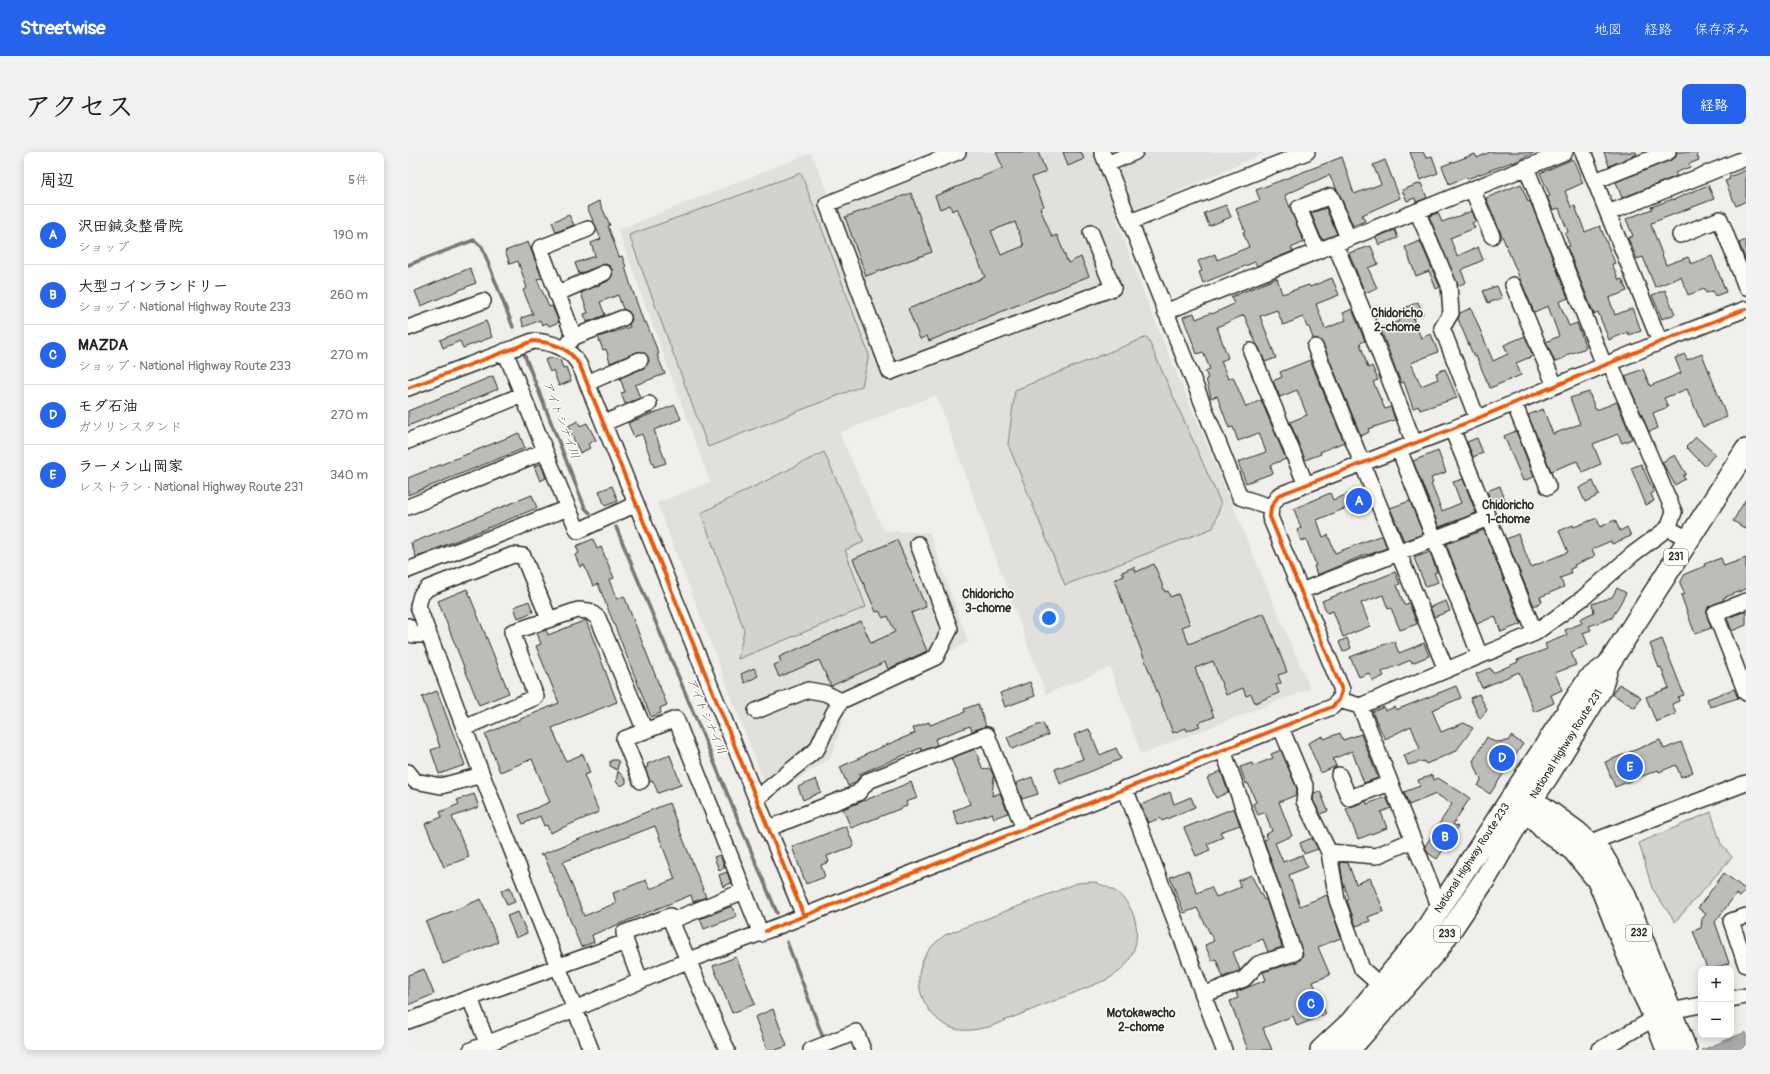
<!DOCTYPE html>
<html lang="ja">
<head>
<meta charset="utf-8">
<style>
  :root { --surface:#fff; --page:#f2f2f2; --text:#222; --muted:#767676; --line:#e0e0e0; --accent:#2563eb }
  body { margin:0; font-family:Pangolin,"Klee One",sans-serif; background:var(--page); color:var(--text) }
  .controls { position:absolute; right:12px; bottom:12px; display:grid; overflow:hidden; border-radius:8px; box-shadow:0 2px 10px #0003 }
  .controls button { width:36px; height:36px; display:grid; place-items:center; padding:0; border:0; border-bottom:1px solid var(--line); background:var(--surface); color:var(--text); font:20px sans-serif }
  .you { position:absolute; left:641px; top:466px; width:14px; height:14px; margin:-10px; border:3px solid #fff; border-radius:50%; background:#1a73e8; box-shadow:0 0 0 6px #1a73e833 }
  .badge { display:grid; place-items:center; width:26px; height:26px; border-radius:50%; background:var(--accent); color:#fff; font-size:13px; font-weight:700 }
  .pin { position:absolute; translate:-50% -50%; border:2px solid #fff; box-shadow:0 1px 4px #0006 }
  .list { margin:0; padding:0; list-style:none }
  h2 { display:flex; justify-content:space-between; align-items:center; height:52px; margin:0; padding:0 16px; font-size:17px }
  h2 small { font-size:13px; font-weight:400; color:var(--muted) }
  .list li { display:grid; grid-template-columns:26px 1fr auto; gap:12px; align-items:center; box-sizing:border-box; height:60px; padding:0 16px; border-top:1px solid var(--line) }
  .list b { display:block; font-size:15px; white-space:nowrap }
  .list p { margin:0; font-size:13px; white-space:nowrap; color:var(--muted) }
  .list em { font-size:13px; font-style:normal; color:var(--muted) }
  .map { position:relative; flex:none; width:1338px; height:898px; overflow:hidden; border-radius:8px }
  header { display:flex; align-items:center; gap:24px; box-sizing:border-box; height:56px; padding:0 20px; background:var(--accent); color:#fff }
  header strong { font-size:19px }
  nav { display:flex; gap:22px; margin-inline-start:auto; font-size:14px }
  .intro { display:flex; align-items:center; justify-content:space-between; box-sizing:border-box; height:96px; padding:0 24px }
  h1 { margin:0; font-size:28px }
  .button { padding:10px 18px; border-radius:8px; background:var(--accent); color:#fff; font-size:14px; font-weight:700 }
  main { display:flex; gap:24px; padding:0 24px }
  aside { flex:1; background:var(--surface); border-radius:8px; box-shadow:0 2px 10px #0003 }
  .map>svg:first-child { display:block }
</style>
</head>
<body>
<header>
<strong>Streetwise</strong>
<nav><a>地図</a><a>経路</a><a>保存済み</a></nav>
</header>
<div class="intro"><h1>アクセス</h1><a class="button">経路</a></div>
<main>
<aside>
<h2>周辺<small>5件</small></h2>
<ul class="list">
<li><span class="badge">A</span><div><b>沢田鍼灸整骨院</b><p>ショップ</p></div><em>190 m</em></li>
<li><span class="badge">B</span><div><b>大型コインランドリー</b><p>ショップ · National Highway Route 233</p></div><em>260 m</em></li>
<li><span class="badge">C</span><div><b>MAZDA</b><p>ショップ · National Highway Route 233</p></div><em>270 m</em></li>
<li><span class="badge">D</span><div><b>モダ石油</b><p>ガソリンスタンド</p></div><em>270 m</em></li>
<li><span class="badge">E</span><div><b>ラーメン山岡家</b><p>レストラン · National Highway Route 231</p></div><em>340 m</em></li>
</ul>
</aside>
<div class="map">
<svg width="1338" height="898" viewBox="0 0 1338 898">
  <rect width="100%" height="100%" fill="#f0efeb"/>
  <filter id="ink" filterUnits="userSpaceOnUse"><feTurbulence type="fractalNoise" baseFrequency=".025" numOctaves="2"/><feDisplacementMap in="SourceGraphic" scale="8" xChannelSelector="R" yChannelSelector="G"/><feConvolveMatrix kernelMatrix="1 2 1 2 8 2 1 2 1" color-interpolation-filters="sRGB"/></filter>
  <g filter="url(#ink)">
    <!-- built -->
    <path fill="#e1e0dc" d="M524,0H858L708,67L743,160L902,537L733,602L702,515L638,542L528,243L431,281L476,379L521,380L560,490L438,557L423,606L362,645L249,351L302,330L210,78L403,1L421,42Z"/>
    <!-- green -->
    <path fill="#d3d2cf" stroke="#7f7e7d" d="M393,21L461,203L454,234L300,295L221,83Z
      M739,185L813,352L805,376L657,433L600,292L607,238Z
      M416,300L456,390L437,398L458,455L330,507L336,478L293,361Z
      M1303,660L1313,692L1324,705L1267,770L1244,736L1231,691Z
      M686,730C696,734 707,737 715,746C734,767 733,798 713,818C709,822 703,825 698,828L581,875C570,877 559,880 547,877C519,869 502,833 516,806C521,796 528,790 537,783L669,731Z"/>
    <!-- water -->
    <path fill="#aaa9a7" stroke="#777775" d="M1338,880V898H1294Z"/>
    <g fill="none" stroke-linecap="round" stroke-linejoin="round">
      <!-- stream -->
      <path stroke="#777775" stroke-width="3.5" d="M0,113L66,88L74,95L105,175
        M116,202L177,356L182,361
        M208,375L369,761
        M379,790L416,888"/>
    </g>
    <!-- building -->
    <path fill="#bdbcb8" stroke="#2b2b2b" fill-rule="evenodd" d="M588,0H630L638,20L624,25L636,54L632,56L644,85L649,83L660,111L673,105L681,124L521,189L519,184L512,187L500,157L577,125L549,56L544,59L542,53L532,57L527,44L595,16ZM607,70L616,94L593,103L583,79Z
      M655,0H673L676,7L660,14Z
      M1002,0H1015L1018,6L1024,4L1030,21L1012,28Z
      M1082,0H1127L1105,11L1104,10L1059,27L1058,25L1041,32L1034,14L1067,2L1069,6Z
      M1196,0H1228L1229,2L1201,14Z
      M1269,0H1288L1291,8L1281,12L1282,15L1267,21L1269,24L1214,46L1208,30L1263,8L1267,6Z
      M934,5L946,42L973,32L965,13L977,8L992,46L954,63L957,69L945,74L931,41L921,23L877,43L896,90L883,96L885,99L849,114L847,110L795,131L791,120L794,119L790,109L807,102L809,108L841,95L835,80L837,79L828,57L852,48L848,38Z
      M1165,7L1175,31L1157,39L1163,55L1167,54L1177,80L1192,74L1207,111L1204,112L1211,128L1214,127L1219,139L1201,146L1207,163L1225,156L1233,179L1221,183L1220,180L1201,188L1190,160L1186,162L1159,95L1162,94L1157,82L1160,80L1151,56L1145,58L1139,45L1142,44L1132,21Z
      M1338,18V49L1328,54L1317,29L1322,27L1321,25Z
      M1013,31L1019,46L1008,50L1007,46L999,49L994,38Z
      M1113,32L1120,50L1121,49L1123,51L1160,146L1151,150L1161,174L1169,171L1178,196L1158,203V205L1147,210L1138,190L1151,184L1140,154L1126,160L1078,46Z
      M1300,33L1306,47L1243,71V73L1258,113L1280,105L1283,112L1304,104L1318,140L1307,144L1305,139L1298,141L1296,137L1280,143L1273,125L1247,135L1235,105L1229,107L1220,86L1225,84L1218,67L1244,57L1243,55L1265,47V48Z
      M503,41L524,100L458,124L437,65Z
      M191,49L202,73L200,74L211,105L214,104L218,115H217L224,137L236,171L238,170L251,202L249,203L257,222L227,233L232,246L217,252L213,241L217,240L212,226L236,216L241,209L240,205L237,201L229,200L202,211L198,197L195,198L190,185L222,175L221,172L224,168L223,163L220,159L215,157L210,143L192,150L197,163L179,170L176,162L180,161L173,141L200,129L203,126L204,118L202,114L197,112L171,122L167,111L187,104L183,91L193,87L179,55Z
      M818,53L823,65L801,74L796,61Z
      M918,56L929,82L914,88L903,61Z
      M1064,59L1068,69L1064,71L1067,76L1042,86L1049,104L1070,95L1075,108L1053,118L1058,130L1050,134L1021,64L1030,61L1034,70Z
      M161,63L166,73L148,80L144,70Z
      M987,78L990,86L971,93L968,85Z
      M1338,88V110L1331,91Z
      M1012,89L1032,135L1028,137L1021,119L1008,124L997,95Z
      M120,90L134,126L129,127L141,155L144,154L151,170L141,174L139,171L134,173L132,168L116,175L113,166L125,162L115,138L119,136L110,109L102,112L97,99Z
      M963,94L970,112L960,116L969,136L957,141L941,101Z
      M62,116L68,131L13,154L7,139Z
      M869,126L874,142L901,133L902,135L924,126L931,143L908,152L917,177L938,168L935,161L944,157L957,189L952,191L960,216L964,214L970,228L965,230L977,257L983,255L987,268L960,277L961,280L953,284L915,192L912,188L905,186L901,175H899L895,165L875,173L869,158L852,164L868,206L857,210L851,196L848,191L836,163L809,175L820,206L813,209L820,227L825,225L838,255L853,248L878,307L862,313L865,321L838,331L830,310L858,300L851,281L830,289L825,275L821,276L809,244L803,246L798,227L800,226L797,219L802,217L795,200L789,202L775,165L786,161L788,167L803,161L804,162L826,152L823,145Z
      M1089,134L1094,146L1080,151L1075,139Z
      M1257,138L1267,162L1254,167L1244,143Z
      M1010,150L1015,162L1005,166L1013,186L1023,182L1030,200L1003,211L1013,234L1030,227L1028,221L1037,217L1049,246L1012,258L1011,254L1005,256L996,230L993,231L972,176L992,169L988,160Z
      M1063,156L1085,209L1100,202L1096,193L1117,184L1125,204L1108,211L1113,223L1082,236L1068,204L1066,205L1050,167L1052,161Z
      M78,169L84,185L55,196L52,189L35,196L32,188Z
      M1277,202L1279,208L1294,202L1319,265L1295,275L1279,237L1256,246L1260,255L1245,261L1250,276L1241,280L1217,224L1235,217L1242,234L1273,221L1267,206Z
      M143,206L152,208L155,216L158,215L163,229L151,234L145,218L142,220L137,208Z
      M902,208L936,290L912,300L913,302L897,308L882,270L899,263L889,238L872,245L865,229L874,225L872,220Z
      M85,224L90,237L0,274V259Z
      M1181,240L1187,257H1191L1209,250L1224,287L1214,291L1210,282L1185,292L1193,312L1174,320L1169,309L1143,319L1120,263L1135,257L1145,282L1172,272L1162,246Z
      M267,253L273,267L246,278L258,311L246,315L234,282L226,285L220,271Z
      M170,269L172,274L179,271L188,288L180,292L182,296L172,301L160,274Z
      M1108,279L1126,325L1115,329L1096,284Z
      M111,281L117,296L0,343V326Z
      M1288,285L1307,302L1297,314L1278,295Z
      M1069,286L1075,301L1065,305L1059,290Z
      M1030,299L1038,320L1023,326L1025,331L1023,332L1034,359L1053,351L1045,330L1055,327L1068,361L1031,375L1005,309Z
      M1267,303L1278,322L1275,324L1277,327L1267,333L1254,310Z
      M133,312L138,326L132,329L126,314Z
      M1233,312L1246,340L1243,342L1246,349L1238,353L1223,316Z
      M1185,329L1191,343L1177,350L1171,336Z
      M204,334L210,349L197,354L191,339Z
      M1092,334L1098,351L1086,356L1079,339Z
      M955,336L962,356L946,362L943,354L909,368L915,385L920,383L927,401L974,383L979,396L960,403L959,402L909,423L906,414L908,413L898,387L893,389L889,378L893,376L886,357L922,341L925,348Z
      M124,343L129,356L8,405L3,391Z
      M1338,347V377L1325,369Z
      M1002,349L1015,382L996,389L982,356Z
      M1189,366L1192,375L1207,368L1212,379L1219,375L1223,384L1204,392L1203,389L1184,397L1187,404L1166,413L1167,415L1162,417L1163,422L1152,426L1156,435L1132,445L1134,450L1126,454L1098,387L1110,382L1123,415L1160,400L1151,379L1165,373L1166,375Z
      M1076,378L1113,472L1093,480L1087,464L1069,472L1038,392Z
      M185,387L189,397L193,395L206,426L201,428L209,447L216,444L259,553L252,556L253,561L243,565L190,432L185,434L176,413L172,415L167,403L171,401L168,394Z
      M489,388L518,455L503,461L519,499L480,517L477,510L423,534L411,508L371,525L366,513L373,510L371,505L453,469L463,491L487,480L480,464L475,466L471,459L468,460L445,407Z
      M1022,400L1029,420L1026,421L1030,430L1018,435L1006,406Z
      M1313,406L1316,414L1338,406V437L1315,446L1316,448L1300,455L1299,464L1303,476L1287,482L1273,443L1277,442L1272,431L1277,422L1297,414L1296,412Z
      M746,412L757,440L760,439L762,445L770,442L782,472L774,475L781,492L856,461L879,520L870,523L873,531L868,533L871,541L847,551L843,542L838,544L835,536L818,543L805,509L787,516L806,565L790,571L792,574L779,579L778,576L765,581L706,428L716,424L714,420L726,415L728,420Z
      M987,420L992,432L989,433L996,453L1001,451L1009,472L992,478L983,456L980,457L975,443L953,451L962,474L935,485L925,459L919,461L914,449Z
      M1209,436L1218,441L1204,466L1181,474L1183,478L1175,481L1180,493L1163,500L1168,513L1147,521L1154,538L1143,543L1146,551L1126,560L1111,520L1074,536L1068,522L1082,516L1085,521L1110,510L1109,508L1139,497L1137,492L1159,483L1157,478L1174,471L1172,467L1186,460L1184,452L1204,445Z
      M59,437L101,541L71,553L30,449Z
      M121,449L125,460L110,466L106,455Z
      M1038,449L1042,459L1026,465L1022,455Z
      M1338,459V473L1324,479L1319,466Z
      M178,468L209,550L144,576L158,609L175,602L182,621L176,623L191,660L142,681L139,673L136,674L132,664L115,672L111,663L142,650L124,607L92,620L77,582L151,551L128,494L133,492L129,481L138,478L140,483Z
      M939,486L943,496L935,500L931,490Z
      M1254,487L1276,543L1270,545L1271,549L1264,552L1268,562L1248,570L1238,545L1261,536L1253,515L1251,516L1242,492Z
      M986,489L991,501L1016,491L1021,504L1004,511L1003,508L974,520L976,524L965,529L961,521L951,525L942,505Z
      M346,516L350,524L337,531L333,522Z
      M622,530L627,544L597,555L592,541Z
      M1211,532L1233,545L1227,556L1204,542Z
      M1048,534L1053,546L1024,558L1033,580L1056,571L1065,576L1048,599L1018,612L1016,609L1000,613L996,603L1012,597L1003,574L977,587L964,560L976,555L977,559L987,555L988,558Z
      M1326,537L1330,546L1302,555L1299,547Z
      M29,539L57,613L31,622L23,598L32,595L14,545Z
      M1071,542L1079,558L1072,567L1062,546Z
      M570,552L578,574L564,579L562,574L527,587L529,593L514,599L513,596L451,622L452,624L447,631L440,634L432,615L458,603L457,602L507,581L505,576L521,570L522,573L557,560L556,557Z
      M635,571L640,583L604,597L599,585Z
      M681,577L692,603L708,596L713,607L652,632L647,617L675,607L666,583Z
      M932,581L935,588L953,582L970,626L956,631L944,599L925,607L928,614L913,621L900,591L915,584L916,587Z
      M1103,584L1115,592L1082,642L1070,634L1073,628L1065,609L1079,585L1087,590L1100,589Z
      M1252,588L1256,597L1273,590L1285,620L1273,625L1268,613L1251,620L1250,618L1207,635L1197,610Z
      M567,597L575,618L580,616L583,618L586,625L584,644L592,641L600,661L586,666L584,661L550,673L545,659L562,652L543,606Z
      M873,598L889,637L888,643L871,650L884,684L867,691L875,710L894,703L899,715L881,723L892,754L919,743L933,786L910,795L922,823L905,830L918,862L889,874L885,864L855,876L864,898H840L822,849L830,846L828,840L858,828L855,820L889,810L893,807L895,802L856,688L859,687L857,683L864,679L857,660L850,663L845,652L848,650L840,631L838,632L832,615L844,611L845,614L865,606L863,602Z
      M262,603L273,633L250,641L245,629L242,630L237,616L240,615L239,612Z
      M204,608H209L211,610L209,618L202,614V609Z
      M210,619L218,628V631L213,634L209,631L208,629Z
      M813,619L820,640L808,646L799,626Z
      M1024,623L1026,628L1030,626L1062,646L1045,672L1050,675L1029,707L1020,701L1017,694L1044,652L1028,642L1001,653L996,640L1012,634L1010,628Z
      M624,625L630,642L614,647L608,631Z
      M408,627L413,640L395,648L390,635Z
      M503,630L509,646L498,650L499,654L443,676L435,657Z
      M912,639L920,659L912,662L905,648L906,641Z
      M762,640L766,652L783,645L787,655L754,669L752,666L740,671L733,653Z
      M66,642L71,655L44,665L61,705L36,715L17,672L34,665L32,660L51,652L49,648Z
      M978,645L983,656L973,660L979,676L950,687L938,657L958,649L959,652Z
      M261,651L298,745L285,750L283,743L184,783L186,790L173,795L136,703H132ZM247,674L267,727L242,737L238,728L205,741L208,751L176,764L155,710Z
      M826,656L832,673L812,680L815,685L799,692L802,698L788,704L776,676Z
      M438,674L446,694L419,704L421,710L413,713L417,725L398,732L384,695Z
      M904,686L910,697L896,702L892,691Z
      M312,703L317,716L311,718L306,705Z
      M932,710L940,711L948,732L962,726L976,759L960,765L962,769L948,774L939,748L941,747L935,730Z
      M780,718L789,741L803,735L808,745L833,735L830,729L843,723L856,748L858,747L874,795L860,800L855,787L825,800L832,818L815,825L808,807L804,809L797,793L806,789L789,756L776,761L762,725Z
      M319,720L323,731L315,735L311,723Z
      M1316,721L1338,738L1332,745L1328,742L1307,770L1321,811L1305,817H1299L1285,779L1293,776L1294,767L1298,762L1290,756Z
      M102,735L107,750L99,753L93,739Z
      M73,747L90,790L35,812L18,770Z
      M324,754L329,764L296,777L292,767Z
      M110,760L119,781L108,786L99,764Z
      M328,805L347,852L324,861L305,814Z
      M16,817L26,842L0,853V823Z
      M365,857L379,894L368,898H359L347,865Z"/>
    <g fill="none" stroke-linecap="round" stroke-linejoin="round">
      <defs>
        <path id="minor" d="M550,0L419,52L482,220L705,136L683,81
          M694,0L832,345L863,355
          M1175,0L1252,190
          M699,12L727,0
          M1118,15L1196,213
          M1187,29L1260,0
          M1064,37L1084,84
          M1009,59L1041,133L1043,161L1034,176L1069,266
          M1200,61L1338,6
          M722,70L899,0
          M1272,83L1312,67L1338,135
          M927,92L959,169L1006,291
          M909,99L891,56L923,44L940,86
          M1105,133L1147,234
          M148,142L196,121
          M757,160L1157,0
          M0,176L75,149
          M166,185L215,166
          M907,195L1038,518
          M156,197L166,185L132,96L180,77
          M97,199L160,356
          M843,199L898,333
          M1202,211L1266,360L1260,376
          M179,231L232,208
          M0,236L125,189C141,190 158,194 168,208C173,214 176,224 179,231L396,764
          M1106,251L1140,335
          M196,271L241,252
          M1044,277L1127,481
          M0,289L114,243
          M991,297L1072,504
          M0,355L137,299
          M0,418L160,356L170,379L228,352
          M893,439L1080,366
          M1338,449L1307,461L1338,541
          M141,467L115,404L105,403L20,436L13,443L10,454L74,623L183,898
          M0,474L5,483H21
          M931,548L952,554L1127,481L1175,446L1225,402L1260,376L1280,387
          M952,554L1032,756
          M348,559L400,538L417,541L433,549
          M56,576L128,545L104,480L170,458L181,459L190,466L237,579
          M873,576L898,636L896,649L921,700L929,748L954,817L973,834
          M0,620L7,629L33,634L74,623
          M931,623L941,646L982,631
          M233,629L216,587L268,567L353,782
          M717,636L816,898
          M349,646L409,597L425,562L433,549L528,505L542,477L510,392
          M361,676L450,641L460,629L579,583L616,677
          M1173,694L1338,631
          M921,700L968,704L1005,688
          M1338,764L1323,769L1338,813
          M218,790L216,781L262,764L263,769
          M795,843L836,827L850,812L886,801L815,598
          M1323,847L1338,844
          M1262,859L1293,853
          M0,869L62,846
          M79,891L62,846L218,790L232,828
          M63,898L167,857L281,808L358,779L924,555L931,548L934,538L862,365L863,355L871,343L1044,277L1252,190L1338,157
          M319,898L263,769L336,739
          M403,898L448,880L455,898
          M1191,898L1247,866"/>
        <path id="highway" d="M1120,644V653L1128,668L1135,676L1165,698L1191,730L1233,837L1247,866L1259,898
          M1109,654L1129,653L1136,656L1169,680L1194,703L1216,741L1278,898
          M913,898L943,870L1013,785L1180,528L1200,513
          M941,898L1030,797L1079,724L1120,653L1141,622L1193,537L1200,513L1338,298"/>
      </defs>
      <!-- minor casing -->
      <use href="#minor" stroke="#2b2b2b" stroke-width="18"/>
      <!-- highway casing -->
      <use href="#highway" stroke="#2b2b2b" stroke-width="24"/>
      <!-- minor -->
      <use href="#minor" stroke="#fdfcf7" stroke-width="15"/>
      <!-- highway -->
      <use href="#highway" stroke="#fdfcf7" stroke-width="21"/>
      <defs>
        <path id="cycleway" d="M0,236L125,189C141,190 158,194 168,208C173,214 176,224 179,231L396,764
          M358,779L924,555L931,548L934,538L862,365L863,355L871,343L1044,277L1252,190L1338,157"/>
      </defs>
      <!-- cycleway casing -->
      <use href="#cycleway" stroke="#fdfcf7" stroke-width="6"/>
      <!-- cycleway -->
      <use href="#cycleway" stroke="#e8590c" stroke-width="4"/>
    </g>
  </g>
  <g text-anchor="middle" dominant-baseline="central" stroke-width="3" stroke-linejoin="round" paint-order="stroke">
    <!-- shield labels -->
    <g fill="#fdfcf7" stroke="#6a6a68" stroke-width="1">
      <rect x="1256" y="397" width="24" height="16" rx="3"/>
      <rect x="1218" y="773" width="26" height="16" rx="3"/>
      <rect x="1026" y="774" width="26" height="16" rx="3"/>
    </g>
    <g font-size="10" font-weight="bold" fill="#2b2b2b">
      <text x="1268" y="405">231</text>
      <text x="1231" y="781">232</text>
      <text x="1039" y="782">233</text>
    </g>
    <!-- street labels -->
    <g font-size="11" fill="#2b2b2b" stroke="#fdfcf7">
      <text transform="translate(1158 592) rotate(-58)">National Highway Route 231</text>
      <text transform="translate(1064 706) rotate(-57)">National Highway Route 233</text>
    </g>
    <!-- neighbourhood labels -->
    <g font-size="12" font-weight="bold" fill="#2b2b2b" stroke="#fdfcf7">
      <text x="989" y="161">Chidoricho<tspan x="989" dy="14">2-chome</tspan></text>
      <text x="1100" y="353">Chidoricho<tspan x="1100" dy="14">1-chome</tspan></text>
      <text x="580" y="442">Chidoricho<tspan x="580" dy="14">3-chome</tspan></text>
      <text x="733" y="861">Motokawacho<tspan x="733" dy="14">2-chome</tspan></text>
    </g>
    <!-- water labels -->
    <g font-size="12" font-style="italic" fill="#575756" stroke="#fdfcf7">
      <text transform="translate(153 268) rotate(69)">アイトシナイ川</text>
      <text transform="translate(298 564) rotate(67)">アイトシナイ川</text>
    </g>
  </g>
</svg>
<div class="controls">
<button>+</button>
<button>−</button>
</div>
<div class="you"></div>
<div class="pin badge" style="left:951px;top:349px">A</div>
<div class="pin badge" style="left:1037px;top:685px">B</div>
<div class="pin badge" style="left:903px;top:852px">C</div>
<div class="pin badge" style="left:1094px;top:606px">D</div>
<div class="pin badge" style="left:1222px;top:615px">E</div>
</div>
</main>
</body>
</html>
